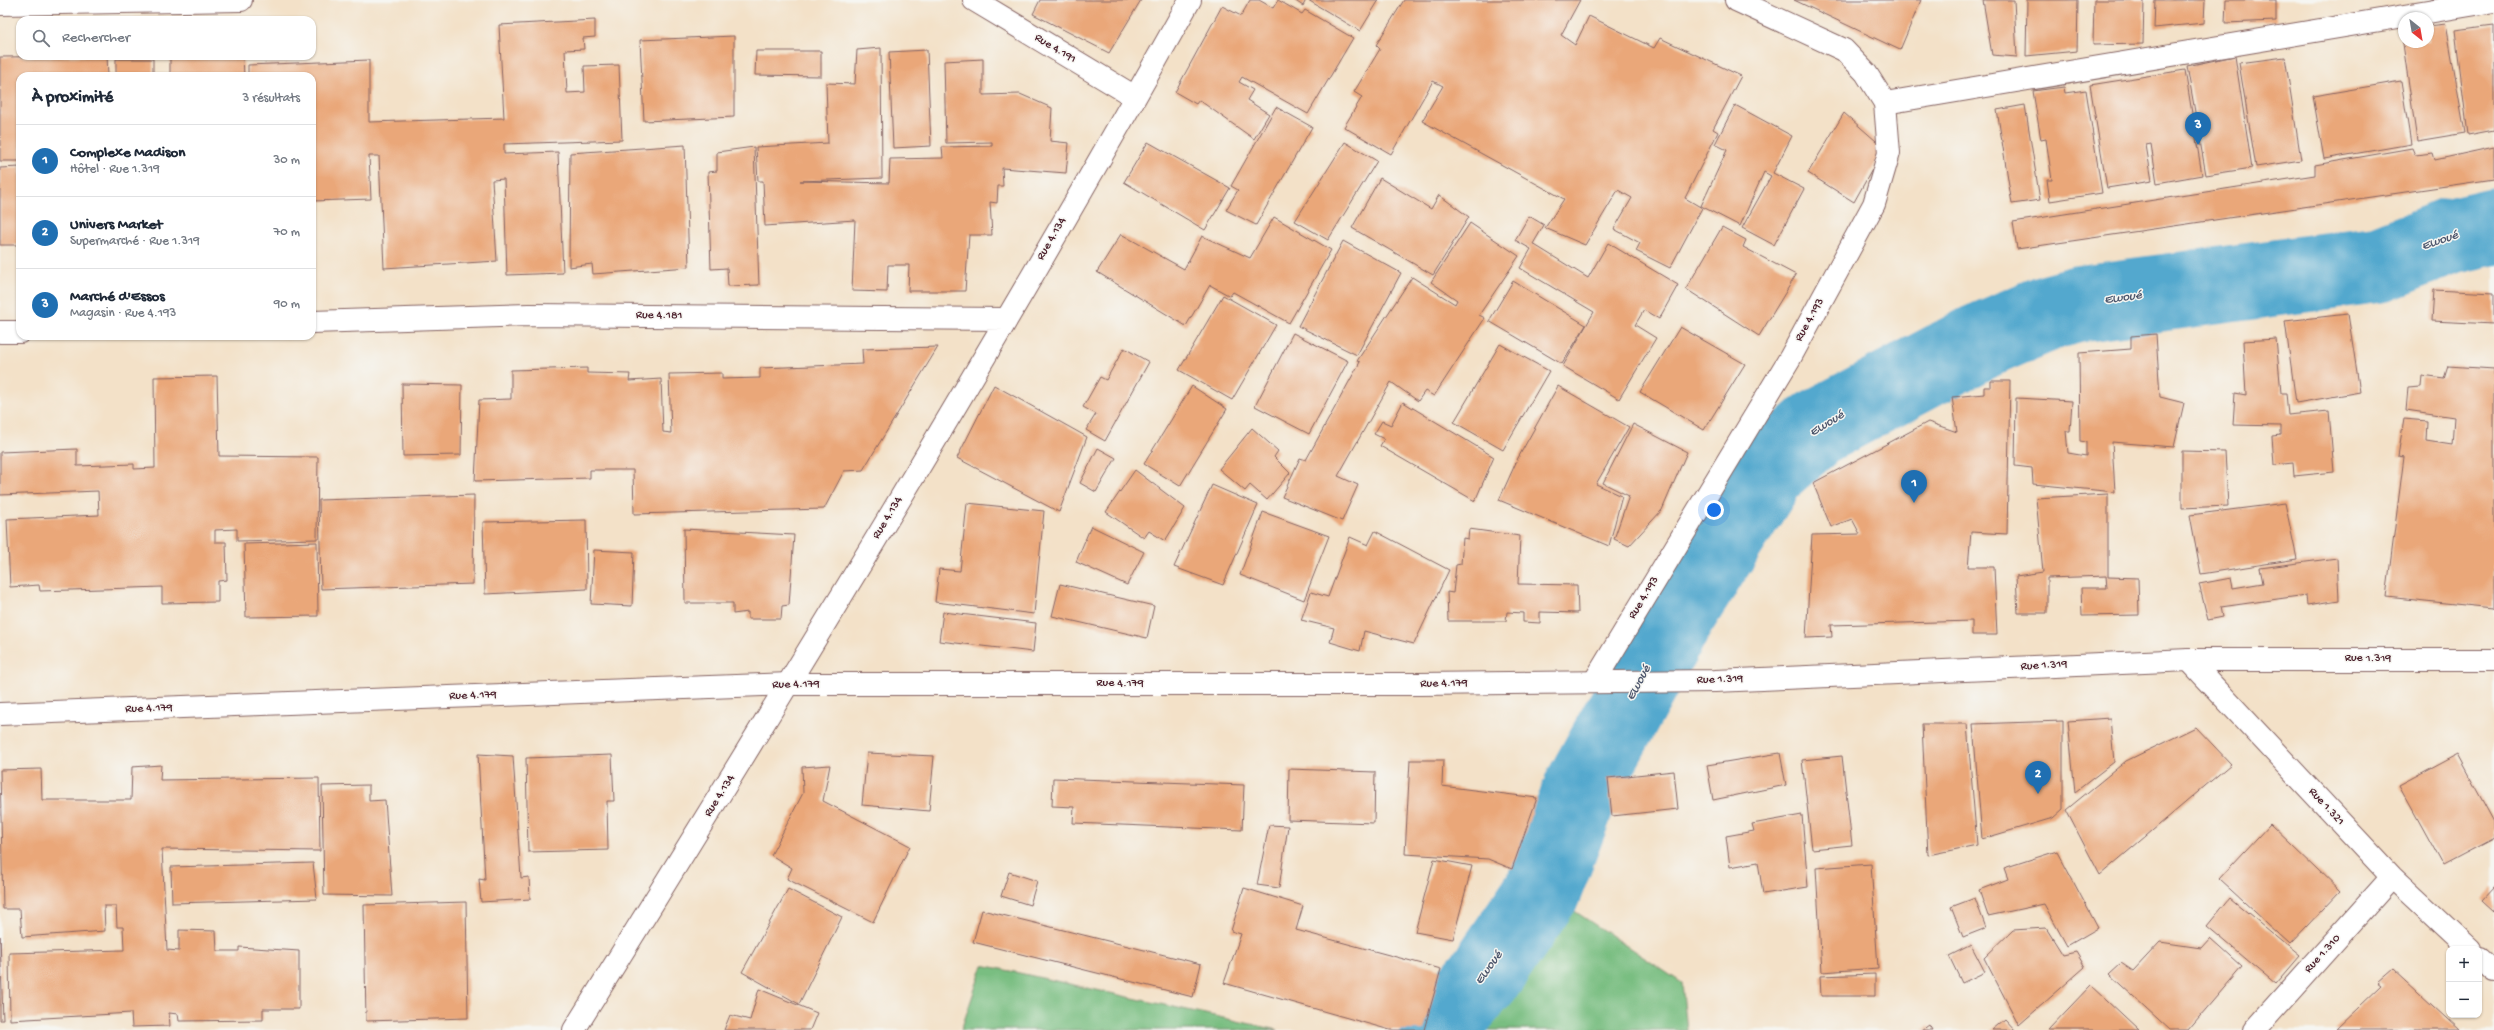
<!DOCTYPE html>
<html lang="fr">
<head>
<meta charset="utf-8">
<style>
  :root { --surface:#fff; --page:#f2f2f3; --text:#1f2937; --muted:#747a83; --line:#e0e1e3; --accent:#1f6fb2 }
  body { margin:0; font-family:"Gochi Hand",sans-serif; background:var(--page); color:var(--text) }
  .controls { position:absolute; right:12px; bottom:12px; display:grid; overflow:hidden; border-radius:8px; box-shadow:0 1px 3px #0004 }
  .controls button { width:36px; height:36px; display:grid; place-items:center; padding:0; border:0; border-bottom:1px solid var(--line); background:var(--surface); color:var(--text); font:20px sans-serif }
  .compass { position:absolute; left:2398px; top:12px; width:36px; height:36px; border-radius:50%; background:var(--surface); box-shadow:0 1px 3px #0004; rotate:149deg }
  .you { position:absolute; left:1714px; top:510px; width:14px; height:14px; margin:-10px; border:3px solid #fff; border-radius:50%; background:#1a73e8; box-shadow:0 0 0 6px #1a73e833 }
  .badge { display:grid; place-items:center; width:26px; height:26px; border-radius:50%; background:var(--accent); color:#fff; font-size:13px; font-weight:700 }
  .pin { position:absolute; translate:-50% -33px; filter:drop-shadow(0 1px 2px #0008) }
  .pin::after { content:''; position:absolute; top:21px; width:14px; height:12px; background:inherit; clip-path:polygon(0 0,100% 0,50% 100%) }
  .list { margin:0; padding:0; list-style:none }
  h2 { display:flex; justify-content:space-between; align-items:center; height:52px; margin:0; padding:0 16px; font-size:17px }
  h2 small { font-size:13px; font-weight:400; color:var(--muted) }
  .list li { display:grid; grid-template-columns:26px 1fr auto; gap:12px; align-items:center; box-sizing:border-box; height:72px; padding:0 16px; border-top:1px solid var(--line) }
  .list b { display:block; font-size:15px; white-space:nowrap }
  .list p { margin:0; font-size:13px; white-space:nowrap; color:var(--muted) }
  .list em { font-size:13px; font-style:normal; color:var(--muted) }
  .icon { flex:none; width:22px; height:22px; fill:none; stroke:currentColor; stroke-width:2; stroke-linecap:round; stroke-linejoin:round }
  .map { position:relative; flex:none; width:2494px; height:1030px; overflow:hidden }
  .search { position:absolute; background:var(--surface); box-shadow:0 1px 3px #0004; left:16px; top:16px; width:300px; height:44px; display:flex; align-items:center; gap:10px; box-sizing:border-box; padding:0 14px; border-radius:12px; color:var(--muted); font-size:15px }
  .panel { position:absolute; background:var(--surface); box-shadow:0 1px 3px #0004; left:16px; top:72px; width:300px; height:268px; border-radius:12px }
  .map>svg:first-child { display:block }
</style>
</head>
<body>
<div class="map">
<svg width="2494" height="1030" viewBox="0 0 2494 1030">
  <rect width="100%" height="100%" fill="#f6f6f2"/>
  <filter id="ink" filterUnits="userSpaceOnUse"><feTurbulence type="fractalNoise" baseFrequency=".025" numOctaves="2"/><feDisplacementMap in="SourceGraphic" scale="8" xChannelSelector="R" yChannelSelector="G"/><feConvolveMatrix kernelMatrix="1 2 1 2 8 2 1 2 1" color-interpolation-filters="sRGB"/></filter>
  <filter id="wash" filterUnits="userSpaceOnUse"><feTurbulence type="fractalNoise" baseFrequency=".012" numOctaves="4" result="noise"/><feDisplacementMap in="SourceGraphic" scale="16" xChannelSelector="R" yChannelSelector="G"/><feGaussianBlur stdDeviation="0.9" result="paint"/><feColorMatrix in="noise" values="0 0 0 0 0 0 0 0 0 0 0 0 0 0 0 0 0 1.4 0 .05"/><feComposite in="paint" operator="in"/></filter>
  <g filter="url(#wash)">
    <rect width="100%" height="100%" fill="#f3e1c8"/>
    <!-- forest -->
    <path fill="#79be81" stroke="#626e56" d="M1543,890L1682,983L1687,1030H1438L1486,974Z
      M983,965L1278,1030H961Z"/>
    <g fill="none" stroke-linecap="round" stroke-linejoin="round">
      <!-- river -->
      <path stroke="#52a8ce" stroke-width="77" d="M1438,1030L1486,974L1543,890L1582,788L1677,615L1771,468L1818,427L1977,343L2052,311L2078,304L2380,264L2451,236L2494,226"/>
    </g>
    <g id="blocks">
      <!-- building -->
      <path fill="#eaa779" d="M1040,0H1141L1109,53L1033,14Z
        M1250,0H1259L1273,8L1278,0L1302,14L1305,10L1353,38L1308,114L1242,77L1239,82L1253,90L1247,100L1269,114L1254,139L1199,100L1196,104L1175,92L1222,6L1241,16Z
        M1294,0H1306L1303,6Z
        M1308,0H1379L1360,31Z
        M1404,0H1580L1561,35L1575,45L1589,16L1654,48L1660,38L1741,76L1713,129L1718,132L1685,198L1702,208L1670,268L1636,251L1640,243L1614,229L1632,198L1618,190L1585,245L1545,228L1564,199L1422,121L1443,86L1433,81L1391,154L1344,127L1362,97L1354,92L1380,49L1376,45Z
        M1794,0H1921L1900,50Z
        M1983,0H2014L2017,57L1992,55Z
        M2027,0H2078L2077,51L2026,56Z
        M2094,0H2144L2143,44L2093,45Z
        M2155,0H2205L2204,23L2154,28Z
        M2226,0H2276V21L2225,23Z
        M595,20V37L583,38L584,49L565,50L567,93L585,92L584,66L619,65L622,140L504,144V154L558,152L563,273L507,275L504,179L492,180L497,261L384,268L379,156H369L371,199L312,201V76H248V65L369,60V122L504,118L499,25Z
        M2446,24L2465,133L2417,141L2402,37H2404V42H2428V26Z
        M2494,25V130L2468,135L2455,30Z
        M734,36V117L644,121L640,40Z
        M881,48L882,178L800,181L889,183L890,159L943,158L942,147L992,146V142L946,143L944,61L983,59V95L1020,94L1052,108L1050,141L1069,143L1066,173L1002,168L1003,186H998L997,203L990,202L992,235H969L965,291H908L909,265H888L887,292L852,291L855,220L765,226L763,181H758L756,147L828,143L826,83L855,84L857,50Z
        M927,50L931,146L893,148L889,52Z
        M756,51H821V76L755,75Z
        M107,56L108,76H20V161H0V57Z
        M170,56H243L244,76H170Z
        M2235,56L2252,168L2206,175L2187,66Z
        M2285,57L2301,160L2256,167L2239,63Z
        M116,59H153V76H116Z
        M2185,70L2202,175L2157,183L2151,144L2146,145L2152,181L2107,188L2090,85Z
        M2401,81L2411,144L2324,159L2313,96Z
        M2064,87L2065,93L2086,90L2102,193L2050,201L2047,180H2052L2046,139L2041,140L2033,91Z
        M1735,105L1792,136L1773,173L1804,189L1774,245L1742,228L1771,176L1764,172L1740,226L1701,206L1727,150L1715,144Z
        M2025,105L2040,200L2012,204L1997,110Z
        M1276,107L1312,127L1256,225L1226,210L1238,190L1231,186Z
        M1844,113L1884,148L1854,202L1808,173Z
        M1148,142L1230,188L1205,230L1124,182Z
        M1345,142L1377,161L1328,240L1295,221Z
        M685,145L689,267L593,274L592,264L569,267L570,153Z
        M754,147L759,285L728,286L727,268L711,269L708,172L717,171V152Z
        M2494,147V179L2017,249L2013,222L2315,175V165L2412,148L2415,155L2433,153L2435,160Z
        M20,167V245H0V168Z
        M1380,178L1431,209L1439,195L1469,217L1433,275L1352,228Z
        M1529,216L1544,225L1533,244L1588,278L1608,243L1678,285L1659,319L1644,310L1635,325L1656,338L1619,399L1563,366L1594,312L1520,268L1531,249L1515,240Z
        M1274,217L1331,250L1289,323L1233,292L1230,296L1210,285L1186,326L1097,272L1121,234L1184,269L1202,236L1250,258Z
        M1470,223L1519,256L1479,315L1485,318L1434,396L1425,391L1418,401L1391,382L1338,476L1358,485L1342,521L1282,497L1300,458L1306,460L1360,362L1357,361L1412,277L1455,304L1457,300L1431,282Z
        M1722,227L1746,240L1743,247L1796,275L1759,336L1686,289Z
        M1343,241L1401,273L1357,355L1298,326Z
        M1513,281L1586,325L1562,364L1489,321Z
        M2434,290L2494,293V324L2432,321Z
        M1223,295L1276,325L1232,400L1179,370Z
        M2348,314L2360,392L2296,403L2285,321Z
        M1680,327L1745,364L1704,430L1640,392Z
        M1293,333L1348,361L1309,434L1255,406Z
        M2156,334L2160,397L2184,403L2174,447L2112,442L2115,492L2033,484L2032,468L2015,466L2016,398L2072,401L2070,431H2066L2068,453L2086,456V442L2080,441L2079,353L2131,349V336Z
        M2276,339L2281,393H2286L2288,415L2329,411L2334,472L2294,476L2293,463L2274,465L2272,436L2281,435V426L2233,425L2235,393L2246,395L2243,341Z
        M1500,344L1549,371L1503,450L1454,422Z
        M938,347L863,470L844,471L824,509L634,514L633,470H590V478L475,481L479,400L511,399V370L587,368V373L630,374L629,381L661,379L663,432L671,433L669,374L722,373V379L760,378V368L863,364L862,349Z
        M1124,348L1149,362L1105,441L1086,430L1096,414L1083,407L1100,377L1106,380Z
        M2448,366L2494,369V608L2386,597L2404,457L2398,456L2404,419L2427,421L2426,441L2452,445L2454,417L2406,410L2408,388L2421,387L2422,376L2444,379Z
        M217,376L219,456L318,457L317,539L237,541V529L215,530V542H226L227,580L218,581V602L162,603V587L40,591L39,585L10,587L7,519L99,515L98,491L0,495V452L77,449V466L134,464V469L155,468L154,377Z
        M1991,381H2010L2007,534L1971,532L1968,567H1994L1997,635H1972V621L1831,625L1832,637L1806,638L1812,535L1860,534L1852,519L1831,527L1813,483L1928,422L1957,432L1952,397L1984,394V387H1991Z
        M402,384L462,385L461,455L403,456Z
        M994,385L1087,437L1059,512L957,458Z
        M1192,386L1227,409L1180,486L1144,464Z
        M1558,386L1629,427L1596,484L1622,496L1609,546L1499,500L1518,458Z
        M1403,402L1494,457L1475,501L1380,446L1384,439L1374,434L1382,421L1391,425Z
        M1633,424L1687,452L1662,510L1629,546L1614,539L1629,496L1603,483Z
        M1252,428L1278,451L1274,457L1290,473L1267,500L1250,485L1245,491L1219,469Z
        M1098,448L1116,458L1096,492L1080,483Z
        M2182,451L2225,452L2228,506L2182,508Z
        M1135,470L1185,508L1165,541L1149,531L1144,538L1106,512Z
        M1212,485L1258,505L1223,585L1174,567Z
        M2108,494V577L2138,578L2139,615L2082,616L2081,588H2107L2106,576L2047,578V613H2018L2016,576L2043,572L2036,498Z
        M474,495L473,584L321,589L319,500Z
        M967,503L1044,511L1034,614L935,602L939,569L960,571Z
        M2285,503L2297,559L2201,574L2190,515Z
        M1263,512L1329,536L1304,600L1240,575Z
        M586,520L587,589L485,594L483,522Z
        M1091,526L1144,552L1127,585L1076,562Z
        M684,529L794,535L789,605L782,606L781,619H748V612L733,614V603H685Z
        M1469,529L1520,536L1518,584L1577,585L1578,613L1540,612V623L1523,622V613L1507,612L1506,621H1448L1447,592L1453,593L1456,565L1461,564L1463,538L1468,539Z
        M1375,531L1449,570L1414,644L1364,631L1360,651L1330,642L1334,628L1301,620L1311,592L1328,597L1350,537L1368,545Z
        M317,542L318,616L246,617L244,544Z
        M594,550L634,552L632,606L591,604Z
        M2337,558L2339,600L2307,605L2306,595L2221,607L2223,617L2208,620L2199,584L2231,578L2233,588L2263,583L2260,568Z
        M1060,584L1154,606L1147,638L1052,616Z
        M943,612L1036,623L1033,652L939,641Z
        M2110,718L2114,762L2075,792L2068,721Z
        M2063,721V809L2053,818L1982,839L1973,724Z
        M1922,724H1967L1977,845L1928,855Z
        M2196,727L2231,764L2100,875L2066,810L2126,761Z
        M867,753L934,756L929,811L862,805Z
        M1780,753L1786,785L1713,800L1707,765Z
        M478,754L513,756L521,878L529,877L530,899L481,902L479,879L485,880Z
        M2457,754L2494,822V838L2443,865L2399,785Z
        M612,755L614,801H607L608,850L528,852L526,758Z
        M1842,756L1852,845L1812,849L1802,760Z
        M1410,760H1443L1442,786L1537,798L1512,869L1488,859L1405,854Z
        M161,765L160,780L319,778L320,851L162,849L167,950L179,951V930L216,931L217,951H239V947L299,951V1009H263V1020L179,1021L178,1014L169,1013L170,1026L132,1027L131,1013L10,1020L9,953L124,950L123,927H117L116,906H104L105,931L22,937L20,909H3L0,770L41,769L42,800H131L132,767Z
        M830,765L823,801L910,846L873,922L787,879L792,868L771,855L803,793L802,767Z
        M1289,769L1375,772L1374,823L1288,820Z
        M1674,771L1678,809L1612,816L1608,778Z
        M1053,778L1244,785L1242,830L1073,823L1074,807L1052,806Z
        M369,785V801L385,800L392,896L324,895L322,786Z
        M1802,815L1808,887L1763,894L1758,862L1730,867L1726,836L1754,831L1752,824Z
        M2270,824L2340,891L2290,944L2219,879Z
        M1269,825L1288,826L1279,888L1257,885Z
        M2057,851L2098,928L2067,946L2044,904L1988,916L1979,890L2008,879L2004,868Z
        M1434,859L1472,866L1453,939L1415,932Z
        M313,863L317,899L172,903L171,867Z
        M1871,864L1878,968L1822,972L1816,868Z
        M1009,872L1037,881L1030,905L1001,896Z
        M2494,887V911L2482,900Z
        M1244,888L1303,906L1296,930L1441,969L1424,1030H1390L1224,983L1241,934L1231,931Z
        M788,889L842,917L799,1004L742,972Z
        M1975,898L1986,928L1963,937L1951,907Z
        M2230,898L2300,956L2276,984L2207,926Z
        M466,902L468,1018L366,1021L364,905Z
        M982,910L1201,964L1193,997L973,942Z
        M2046,928L2063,955L2076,952L2085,967L2019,1025L1984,958L2013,930Z
        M0,936L3,1020H0Z
        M2210,938L2242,967L2188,1030H2170L2109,974L2121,963L2133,971L2160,942L2201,948Z
        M1971,945L1985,972L1962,983L1949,956Z
        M2393,969L2459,1030H2335L2382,985L2378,982Z
        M1875,974V996H1821L1820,976Z
        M2091,985L2139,1030H2048Z
        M759,989L817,1013L810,1030H724L730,1015L750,1020Z
        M2005,1019L2015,1030H1992Z
        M1929,1025L1932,1030H1922Z"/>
    </g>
  </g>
  <g filter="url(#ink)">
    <use href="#blocks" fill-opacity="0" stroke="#856362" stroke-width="1"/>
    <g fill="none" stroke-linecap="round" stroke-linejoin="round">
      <defs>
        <path id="service" d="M1885,103L2494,1"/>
        <path id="minor" d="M974,0L1135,97
          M0,4L241,0
          M312,322L529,315L1006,319
          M0,332H20
          M2189,660L2392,877L2469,949
          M1594,682L1790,358L1874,204L1889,153L1885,103L1866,73L1844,50L1736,0
          M2479,958L2494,972
          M574,1030C786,690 995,349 1190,0
          M2255,1030L2392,877"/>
        <path id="tertiary" d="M0,714L789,684H1420L1715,681L2189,660H2494"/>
      </defs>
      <!-- service casing -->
      <use href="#service" stroke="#856362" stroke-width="24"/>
      <!-- minor casing -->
      <use href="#minor" stroke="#856362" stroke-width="24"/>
      <!-- tertiary casing -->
      <use href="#tertiary" stroke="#856362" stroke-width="24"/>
      <!-- service -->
      <use href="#service" stroke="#fff" stroke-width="22"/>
      <!-- minor -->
      <use href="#minor" stroke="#fff" stroke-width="22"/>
      <!-- tertiary -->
      <use href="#tertiary" stroke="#fff" stroke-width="22"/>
    </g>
  </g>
  <g text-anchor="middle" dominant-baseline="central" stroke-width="3" stroke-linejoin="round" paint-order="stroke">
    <!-- street labels -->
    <g font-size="12" fill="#4a1f2b" stroke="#f6f6f2">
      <text transform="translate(1055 49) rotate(31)">Rue 4.191</text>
      <text transform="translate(1052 239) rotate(-60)">Rue 4.134</text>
      <text transform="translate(659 316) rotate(1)">Rue 4.181</text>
      <text transform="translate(1810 320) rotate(-61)">Rue 4.193</text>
      <text transform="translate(888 518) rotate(-59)">Rue 4.134</text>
      <text transform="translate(1644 598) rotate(-59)">Rue 4.193</text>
      <text x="2368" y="659">Rue 1.319</text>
      <text transform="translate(2044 666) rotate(-3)">Rue 1.319</text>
      <text transform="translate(1720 680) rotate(-2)">Rue 1.319</text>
      <text x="1120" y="684">Rue 4.179</text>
      <text transform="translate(1444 684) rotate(-1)">Rue 4.179</text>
      <text transform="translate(796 685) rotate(-1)">Rue 4.179</text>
      <text transform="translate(473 696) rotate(-2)">Rue 4.179</text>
      <text transform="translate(149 709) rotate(-2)">Rue 4.179</text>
      <text transform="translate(720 796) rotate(-58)">Rue 4.134</text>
      <text transform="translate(2326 807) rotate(47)">Rue 1.321</text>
      <text transform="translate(2323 954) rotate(-48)">Rue 1.310</text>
    </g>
    <!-- water labels -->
    <g font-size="13" font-style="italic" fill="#4d566c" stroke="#f6f6f2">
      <text transform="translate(2440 241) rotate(-19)">Ewoué</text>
      <text transform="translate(2123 298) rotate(-8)">Ewoué</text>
      <text transform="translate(1827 424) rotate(-32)">Ewoué</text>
      <text transform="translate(1639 683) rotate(-62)">Ewoué</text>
      <text transform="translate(1489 968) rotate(-54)">Ewoué</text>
    </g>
  </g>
</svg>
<div class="controls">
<button>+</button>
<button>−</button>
</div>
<svg class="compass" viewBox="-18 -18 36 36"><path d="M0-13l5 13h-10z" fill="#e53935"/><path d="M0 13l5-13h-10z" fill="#747a83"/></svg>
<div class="you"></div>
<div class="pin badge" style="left:1914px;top:503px">1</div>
<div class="pin badge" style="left:2038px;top:794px">2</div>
<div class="pin badge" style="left:2198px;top:145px">3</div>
<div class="search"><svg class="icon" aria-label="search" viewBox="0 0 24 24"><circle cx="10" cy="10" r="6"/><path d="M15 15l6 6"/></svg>Rechercher</div>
<section class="panel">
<h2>À proximité<small>3 résultats</small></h2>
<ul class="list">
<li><span class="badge">1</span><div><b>Complexe Madison</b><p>Hôtel · Rue 1.319</p></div><em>30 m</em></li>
<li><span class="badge">2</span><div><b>Univers Market</b><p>Supermarché · Rue 1.319</p></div><em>70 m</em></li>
<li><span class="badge">3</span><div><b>Marché d'Essos</b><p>Magasin · Rue 4.193</p></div><em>90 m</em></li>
</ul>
</section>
</div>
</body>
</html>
